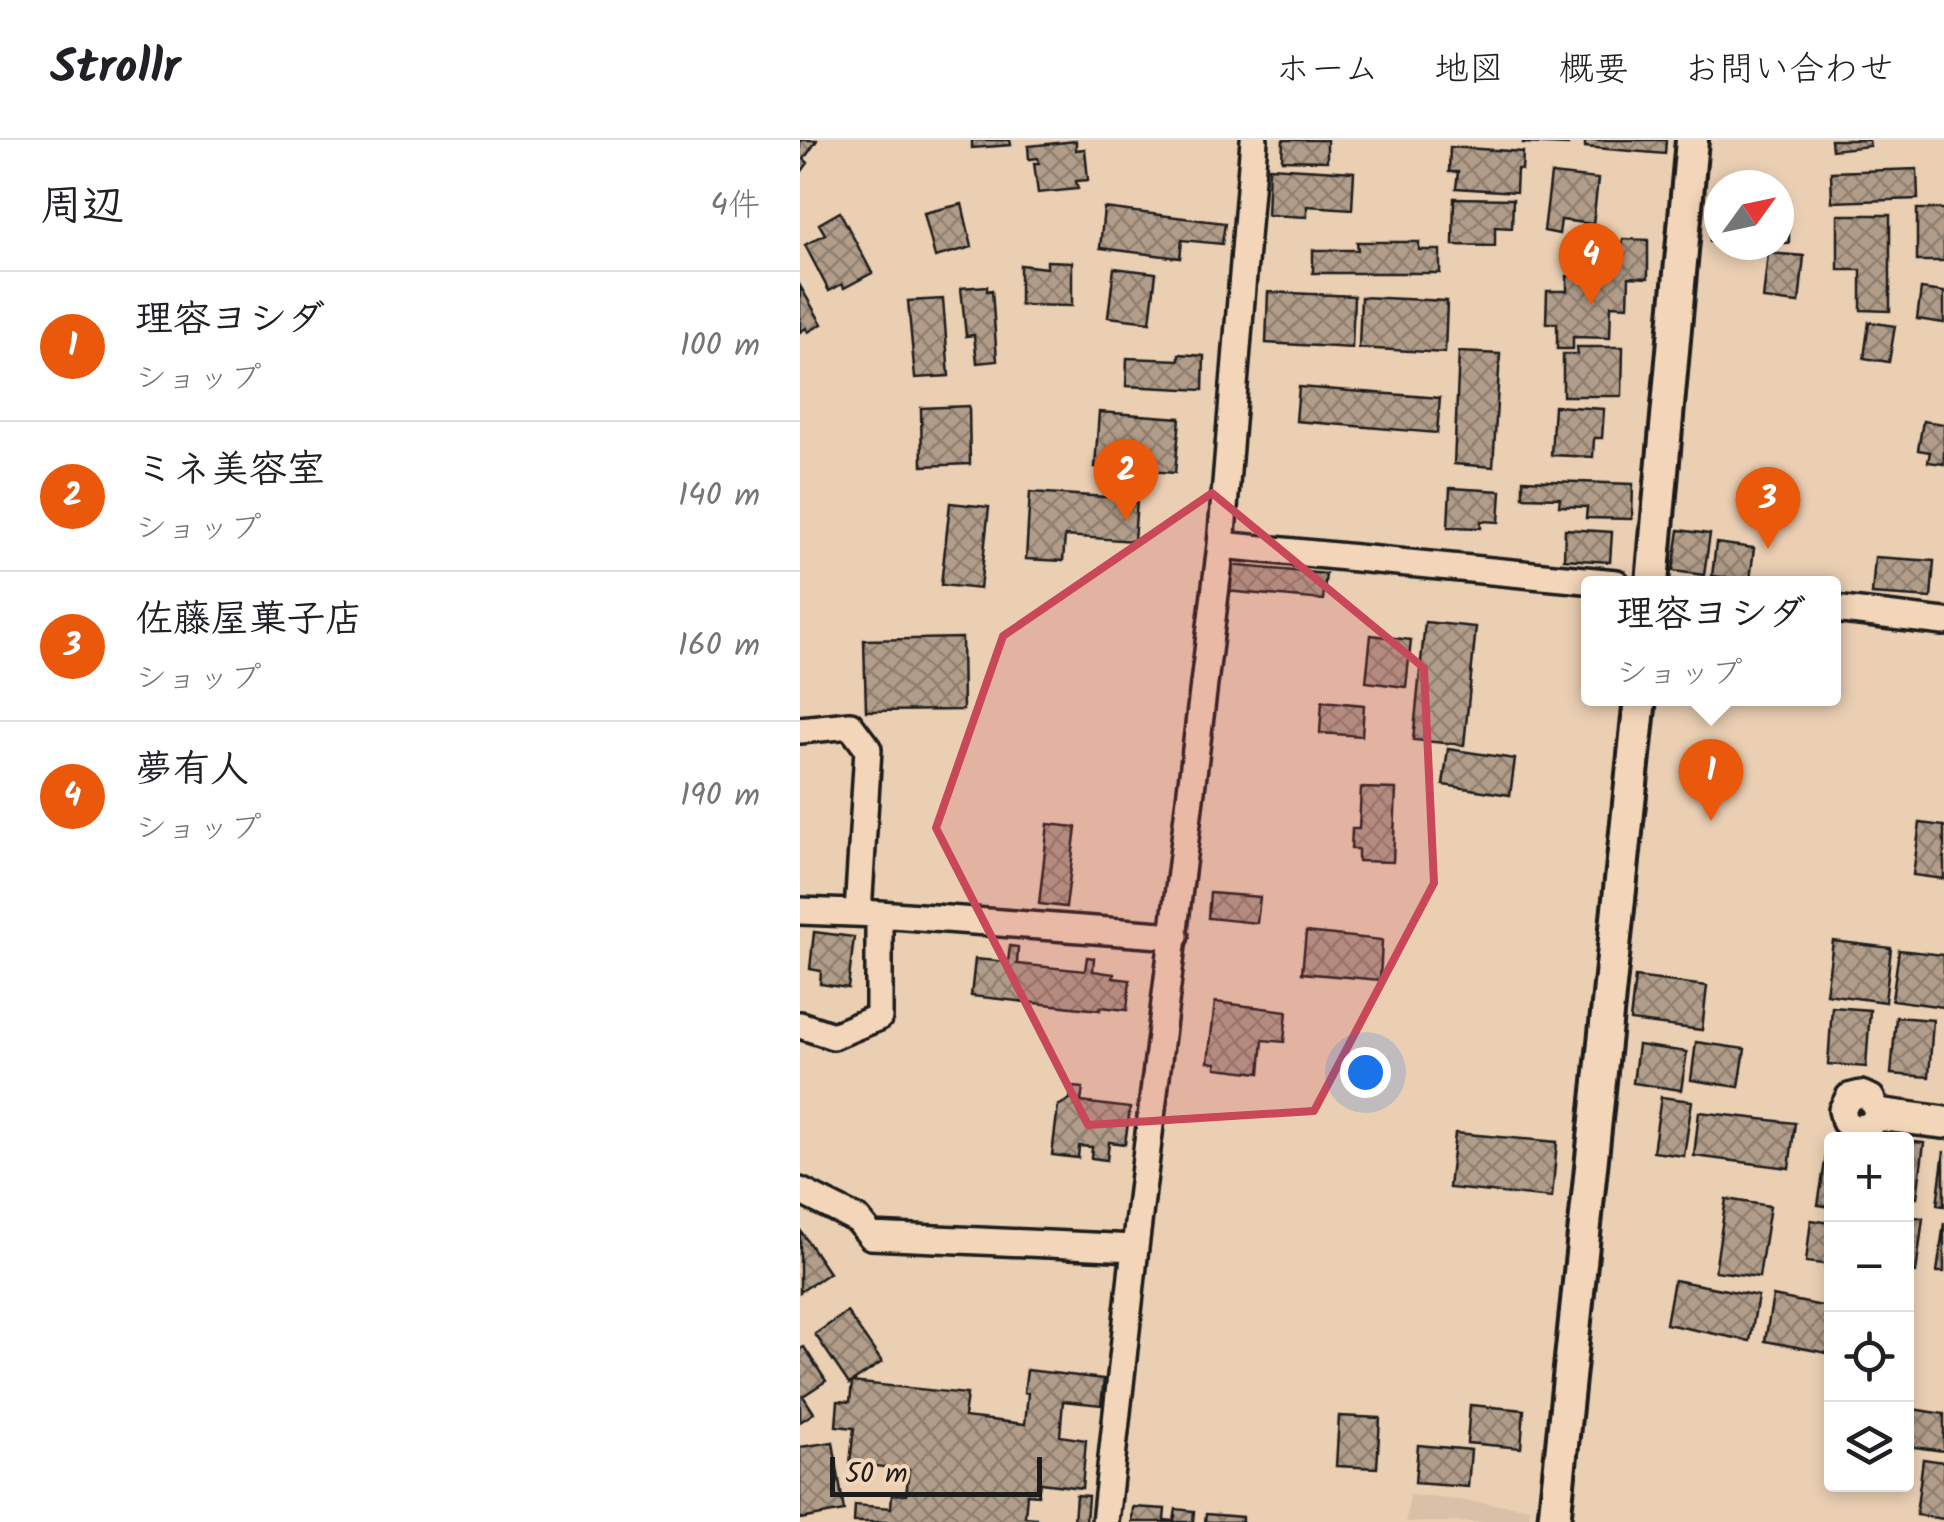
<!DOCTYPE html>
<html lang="ja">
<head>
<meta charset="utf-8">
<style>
  :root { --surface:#fff; --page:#f2f2f2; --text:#202124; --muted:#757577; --line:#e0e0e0; --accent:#ea580c }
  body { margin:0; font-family:Kalam,"Klee One",sans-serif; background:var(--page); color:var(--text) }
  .controls { position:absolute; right:30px; bottom:30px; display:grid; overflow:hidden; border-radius:10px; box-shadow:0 5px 15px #0003 }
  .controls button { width:90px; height:90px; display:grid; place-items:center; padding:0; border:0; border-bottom:2px solid var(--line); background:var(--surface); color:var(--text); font:50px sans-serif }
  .compass { position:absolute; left:904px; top:30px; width:90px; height:90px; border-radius:50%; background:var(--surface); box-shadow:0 5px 15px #0003; rotate:57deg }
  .scale { position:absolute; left:30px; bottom:25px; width:212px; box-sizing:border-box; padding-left:10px; border:5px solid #1c1c1c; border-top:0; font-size:28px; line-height:35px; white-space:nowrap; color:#1c1c1c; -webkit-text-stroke:8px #f3d6b9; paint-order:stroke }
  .you { position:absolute; left:565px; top:932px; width:35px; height:35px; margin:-25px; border:8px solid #fff; border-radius:50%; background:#1a73e8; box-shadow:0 0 0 15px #1a73e833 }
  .badge { display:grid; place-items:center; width:65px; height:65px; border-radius:50%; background:var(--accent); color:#fff; font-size:32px; font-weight:700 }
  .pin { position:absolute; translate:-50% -82px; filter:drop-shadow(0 2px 5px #0008) }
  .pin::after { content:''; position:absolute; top:52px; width:35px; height:30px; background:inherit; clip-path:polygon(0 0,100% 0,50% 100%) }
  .popup { position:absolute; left:781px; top:436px; width:260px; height:130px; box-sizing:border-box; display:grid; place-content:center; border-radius:10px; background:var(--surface); filter:drop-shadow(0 2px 8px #0005); font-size:32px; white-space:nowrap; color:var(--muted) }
  .popup b { font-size:38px; color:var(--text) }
  .popup::after { content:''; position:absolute; left:50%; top:100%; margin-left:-20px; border:20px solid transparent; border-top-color:var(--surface) }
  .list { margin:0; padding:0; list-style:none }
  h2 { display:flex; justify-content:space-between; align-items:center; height:130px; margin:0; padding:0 40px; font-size:42px }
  h2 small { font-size:32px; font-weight:400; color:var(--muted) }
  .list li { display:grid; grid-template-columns:65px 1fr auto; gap:30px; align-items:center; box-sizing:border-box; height:150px; padding:0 40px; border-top:2px solid var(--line) }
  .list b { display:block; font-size:38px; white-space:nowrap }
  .list p { margin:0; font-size:32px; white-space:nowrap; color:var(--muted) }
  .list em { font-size:32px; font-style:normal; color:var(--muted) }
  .icon { flex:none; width:55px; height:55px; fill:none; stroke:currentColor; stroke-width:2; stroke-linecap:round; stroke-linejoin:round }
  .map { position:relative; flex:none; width:1144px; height:1382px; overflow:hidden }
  header { display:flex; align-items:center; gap:60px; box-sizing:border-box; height:140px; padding:0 50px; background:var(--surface); border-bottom:2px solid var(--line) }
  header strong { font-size:48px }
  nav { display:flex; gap:55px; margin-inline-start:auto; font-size:35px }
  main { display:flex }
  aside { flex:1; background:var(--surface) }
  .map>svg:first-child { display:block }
</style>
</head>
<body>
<header>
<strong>Strollr</strong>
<nav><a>ホーム</a><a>地図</a><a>概要</a><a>お問い合わせ</a></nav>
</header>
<main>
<aside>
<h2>周辺<small>4件</small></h2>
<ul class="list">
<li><span class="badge">1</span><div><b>理容ヨシダ</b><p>ショップ</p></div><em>100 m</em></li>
<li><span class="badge">2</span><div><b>ミネ美容室</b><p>ショップ</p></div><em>140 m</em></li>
<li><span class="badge">3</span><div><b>佐藤屋菓子店</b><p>ショップ</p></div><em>160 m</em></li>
<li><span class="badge">4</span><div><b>夢有人</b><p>ショップ</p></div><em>190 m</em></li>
</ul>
</aside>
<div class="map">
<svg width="1144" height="1382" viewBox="0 0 1144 1382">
  <defs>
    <pattern id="building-cross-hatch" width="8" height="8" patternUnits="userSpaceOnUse" patternTransform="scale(2.5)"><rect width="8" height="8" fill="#b19d89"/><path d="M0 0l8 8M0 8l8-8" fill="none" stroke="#8f7f6f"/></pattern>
  </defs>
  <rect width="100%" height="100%" fill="#eacfb3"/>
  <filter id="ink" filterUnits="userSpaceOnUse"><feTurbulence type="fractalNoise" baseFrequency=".01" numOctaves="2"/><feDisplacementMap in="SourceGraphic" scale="20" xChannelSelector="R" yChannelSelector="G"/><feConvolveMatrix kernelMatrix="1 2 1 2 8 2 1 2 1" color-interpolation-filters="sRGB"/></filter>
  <g filter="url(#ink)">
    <!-- built -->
    <path fill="#d9c0a6" d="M610,1355L730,1368L729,1382H606Z"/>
    <!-- building -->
    <path fill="url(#building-cross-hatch)" stroke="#1c1c1c" stroke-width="2.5" d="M0,0H17L4,19L8,23L0,34Z
      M172,0H210L211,5L172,8Z
      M483,0H527V21L482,20Z
      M723,0H768V5L723,3Z
      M785,0H866L865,14L785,7Z
      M1031,0H1069L1070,6L1032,10Z
      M276,1V10L285,9L288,40L276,41L278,49L238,53L234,23H239L238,18L229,19L228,6Z
      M650,7L723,12L722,30L717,29L716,52L656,48L658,32H649Z
      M469,27L554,32L552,69L507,66V77L467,75Z
      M1117,29L1118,59L1032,62L1031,32Z
      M751,34L798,39L793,84L761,80L759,94L744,91Z
      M654,58L713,59L712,88L695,87V106L653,105Z
      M911,58H919V102L910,101Z
      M979,60H989V103H979Z
      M162,64L172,107L135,117L124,73Z
      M304,68L425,83L422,104L382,100L380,118L300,108Z
      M1117,69H1144V121H1117Z
      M40,72L72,133L44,148L42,144L29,151L5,105L25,94L19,84Z
      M1038,75H1090V171L1061,170V130H1038Z
      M823,99L848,100V138L829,137L828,166L811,165L810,198L773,197V209H757V183H746L747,151H767V136H777V115L811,116V105H822Z
      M557,102H619V110H640V133H513V110H558Z
      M968,113L1004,116L999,163L963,159Z
      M247,121L272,122V166L220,165V125L247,128Z
      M314,128L356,133L350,182L308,177Z
      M0,146L22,184L8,192L6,188L0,192Z
      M187,146V151L192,150L197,221L177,223L174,195L166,196L161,148Z
      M1121,149L1144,152V183L1117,179Z
      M468,152L554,156L552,208L466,203Z
      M561,157L647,161L645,213L559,208Z
      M143,159L149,236L115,238L108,161Z
      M1069,182L1095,186L1089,222L1064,218Z
      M777,207H823L822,256H763V214H778Z
      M659,212L700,214L693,327L654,324Z
      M379,214L404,216L403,250L326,246L327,218L379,220Z
      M499,247L640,258L637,293L496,281Z
      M169,266L170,324L122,326L121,268Z
      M754,266L804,269L802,298H794L793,317L751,315Z
      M299,272L380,278L375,333L295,327Z
      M1123,281L1144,284V324L1128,322L1130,312L1118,310Z
      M723,340L833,344L832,379L786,378L787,367L759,366L760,358L723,357Z
      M650,348L701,351L699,382L681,381V388L648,387Z
      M230,352L337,359L334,401L265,396L263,421L226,419Z
      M150,363L189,367L180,449L141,445Z
      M765,389L812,392L810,422L764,419Z
      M879,390L910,394L904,435L873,431Z
      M916,403L954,408L950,440L912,436Z
      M1075,417L1134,421L1131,458L1072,454Z
      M429,425L526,434L523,460L426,451Z
      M625,482L676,487L664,605L613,600Z
      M571,495L611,500L606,547L566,542Z
      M162,498L163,570L66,571L64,500Z
      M522,561L564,565L562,596L520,593Z
      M648,609L715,619L710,655L643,645Z
      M561,648L596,649L593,722L558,721V709H551L552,689H559Z
      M1120,683L1144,686V739L1113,735Z
      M248,684L276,687L266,767L239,764Z
      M410,753L460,757L457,783L408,778Z
      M14,792L54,797L48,848L20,844L21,831L10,829Z
      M506,792L582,800L580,840L502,833Z
      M1033,801L1091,808L1085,862L1026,854Z
      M210,806L218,807L217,824L285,831L287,817L294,818L293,831L314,834L313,838L330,840L327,870L300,867V870L171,856L175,819L208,822Z
      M1099,810L1144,815V867L1092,860Z
      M835,837L907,846L902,890L830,881Z
      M415,862L487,871L484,902L463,900L460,933L416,928V923L408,922Z
      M1032,867L1070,870L1066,927L1028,924Z
      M1096,877L1133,880L1129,937L1091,934Z
      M896,902L945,909L939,947L891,940Z
      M838,905L887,912L881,950L833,943Z
      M272,947L283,948L281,962L330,968L325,1004L309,1002L307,1020L291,1018L292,1007L279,1006L278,1018L252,1015L258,966L270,959Z
      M861,957L892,961L884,1016L853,1012Z
      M899,972L995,983L989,1028L894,1016Z
      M655,993L757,1002L752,1058L649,1048Z
      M1106,1001L1124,1003L1117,1058L1106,1057Z
      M1027,1010H1032V1067L1018,1065Z
      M1144,1011V1066L1137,1065Z
      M926,1059L970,1066L959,1137L915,1131Z
      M1106,1076L1123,1078L1116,1133L1106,1132Z
      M1011,1080L1032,1083V1125L1006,1122Z
      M1144,1083V1132H1137Z
      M0,1090L29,1133L0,1152Z
      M874,1140L958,1156L950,1201L866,1184Z
      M973,1156L1032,1168V1214L965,1201Z
      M47,1172L82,1222L49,1244L15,1194Z
      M4,1207L26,1241L3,1256L14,1273L0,1282V1209Z
      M227,1230L304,1239L301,1265L263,1261L260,1296L286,1300L282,1348L240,1343L238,1355L227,1354L225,1377L236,1378V1382H54L55,1365L91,1368L92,1354L106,1355L109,1330L50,1323L54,1288L36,1286L38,1261L50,1262L52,1242L167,1254L164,1277L225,1284L228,1253L224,1252Z
      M670,1265L724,1270L721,1308L667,1303Z
      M1106,1268L1144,1274V1311L1106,1306Z
      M539,1276L580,1278L577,1328L536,1326Z
      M33,1302L44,1371L0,1379V1307Z
      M618,1305L671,1310L668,1347L615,1343Z
      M1123,1319L1144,1322V1379L1116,1375Z
      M276,1355L288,1356L286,1382H274Z
      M333,1367L365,1369L364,1380L374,1381L376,1369L394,1371L393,1382H332Z
      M406,1374L442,1377V1382H405Z"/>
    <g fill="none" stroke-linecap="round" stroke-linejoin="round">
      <defs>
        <path id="minor" d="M421,405L816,443
          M1034,469L1144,482
          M0,590L50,585L68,609L58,773
          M0,771L79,774L375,796
          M0,885L33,896L79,877V774
          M1144,980L1077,971L1071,958L1061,954L1049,957L1042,970L1045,982L1054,989L1069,986L1077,977L1144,985
          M0,1051L58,1080L71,1096L335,1108
          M305,1382L335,1108L421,405L454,0"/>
        <path id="tertiary" d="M852,443L892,0
          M754,1382L840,558"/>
      </defs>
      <!-- minor casing -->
      <use href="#minor" stroke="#1c1c1c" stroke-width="32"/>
      <!-- tertiary casing -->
      <use href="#tertiary" stroke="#1c1c1c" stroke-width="38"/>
      <!-- minor -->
      <use href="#minor" stroke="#f3d6b9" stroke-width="25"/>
      <!-- tertiary -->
      <use href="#tertiary" stroke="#f3d6b9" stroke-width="30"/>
    </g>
  </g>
  <!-- marked area -->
  <path fill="#c84758" fill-opacity="0.2" stroke="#c84758" stroke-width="8" stroke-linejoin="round" d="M412,353L624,528L634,743L514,971L288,985L136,688L203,496Z"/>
</svg>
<div class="controls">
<button>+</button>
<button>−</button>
<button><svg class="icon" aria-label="locate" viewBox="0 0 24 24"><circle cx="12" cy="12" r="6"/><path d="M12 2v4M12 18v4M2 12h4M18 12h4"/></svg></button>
<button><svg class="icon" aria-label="layers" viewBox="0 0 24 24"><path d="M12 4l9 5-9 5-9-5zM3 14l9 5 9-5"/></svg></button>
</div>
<svg class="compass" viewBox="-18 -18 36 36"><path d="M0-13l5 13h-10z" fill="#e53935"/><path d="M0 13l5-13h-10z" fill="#757577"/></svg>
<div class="scale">50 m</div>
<div class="you"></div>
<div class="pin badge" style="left:911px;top:681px">1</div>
<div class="popup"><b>理容ヨシダ</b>ショップ</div>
<div class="pin badge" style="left:326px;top:381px">2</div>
<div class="pin badge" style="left:968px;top:409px">3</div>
<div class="pin badge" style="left:791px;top:165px">4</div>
</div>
</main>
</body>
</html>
